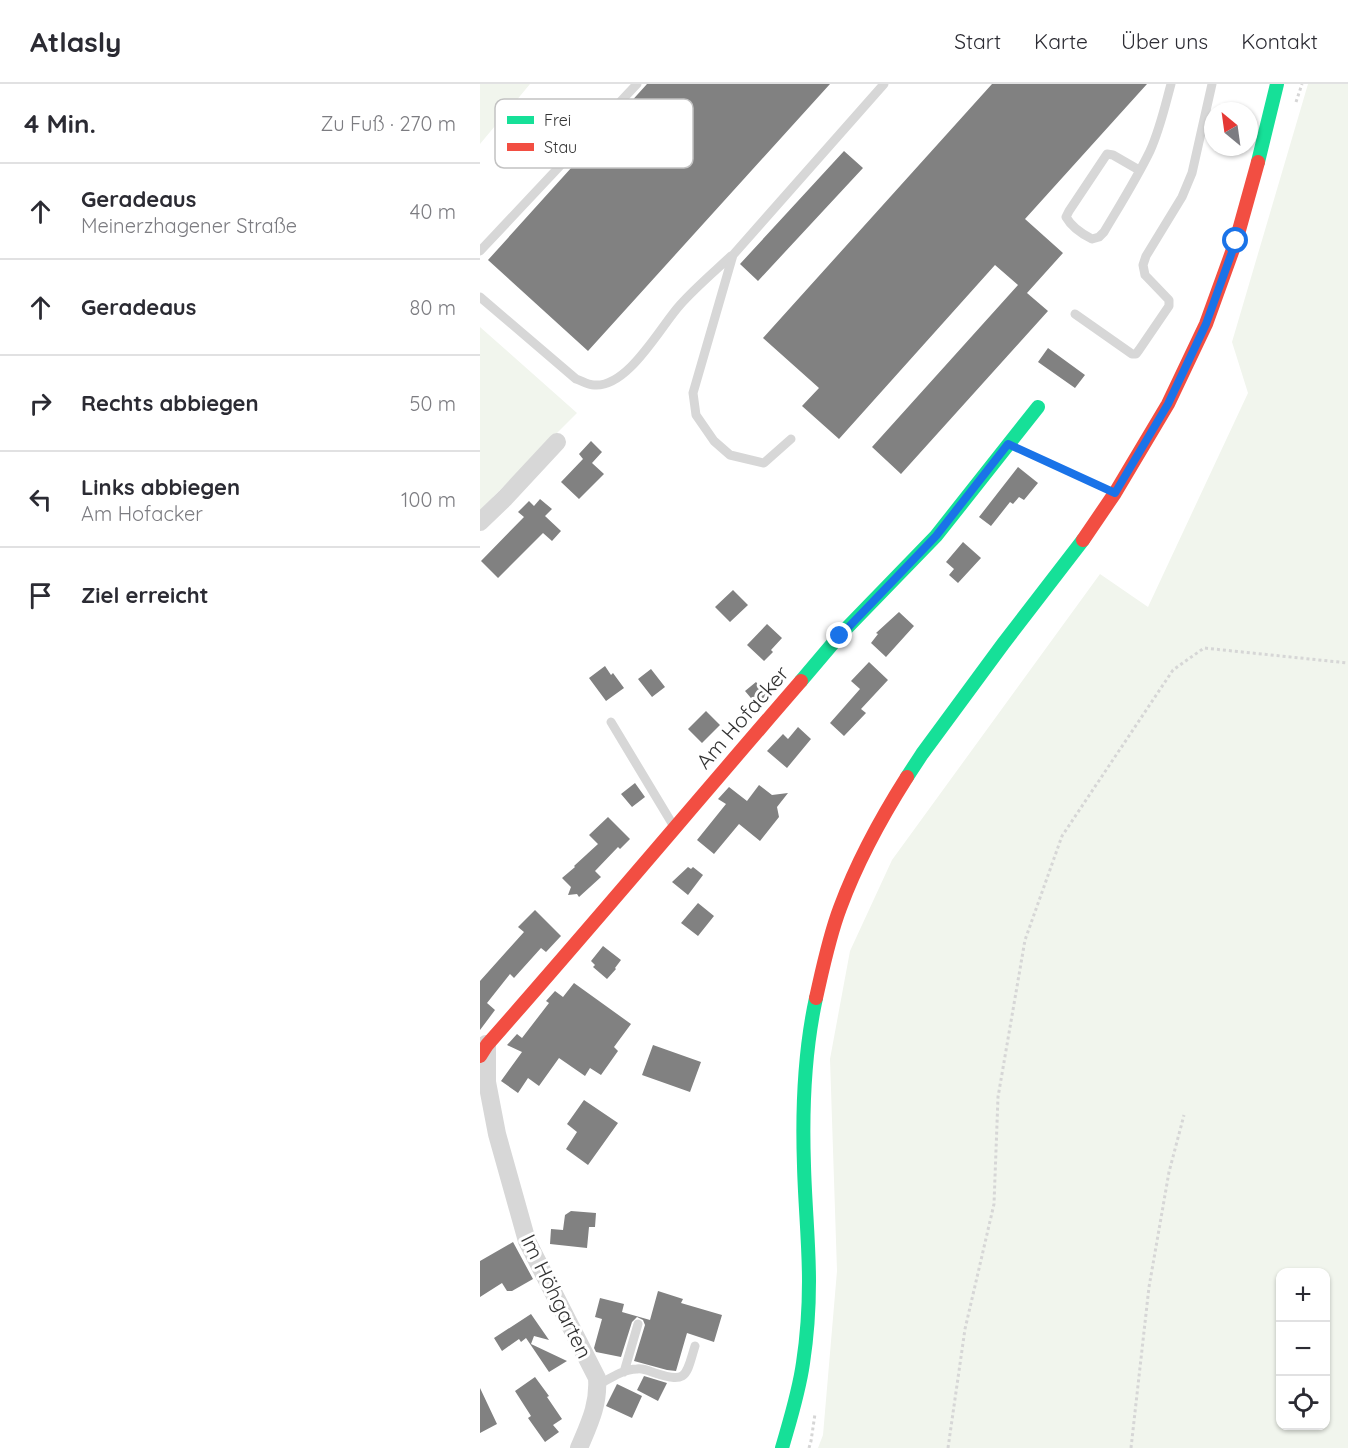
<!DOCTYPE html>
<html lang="de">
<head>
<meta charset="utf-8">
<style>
  :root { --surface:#fff; --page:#f7f7f7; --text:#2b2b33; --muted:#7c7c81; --line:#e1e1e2 }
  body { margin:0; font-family:Quicksand,sans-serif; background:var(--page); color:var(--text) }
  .controls { position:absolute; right:18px; bottom:18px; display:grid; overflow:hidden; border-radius:12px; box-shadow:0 2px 4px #0004 }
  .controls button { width:54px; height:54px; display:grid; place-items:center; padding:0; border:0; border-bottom:2px solid var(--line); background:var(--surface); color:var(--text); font:30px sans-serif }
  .compass { position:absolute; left:724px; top:18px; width:54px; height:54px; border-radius:50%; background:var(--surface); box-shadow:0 2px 4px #0004; rotate:331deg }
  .stop { position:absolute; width:18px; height:18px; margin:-14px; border:4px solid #1a73e8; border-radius:50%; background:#fff }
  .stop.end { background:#1a73e8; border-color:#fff; box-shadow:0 2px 6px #0008 }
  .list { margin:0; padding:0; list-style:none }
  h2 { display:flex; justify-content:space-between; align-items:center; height:78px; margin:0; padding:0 24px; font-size:26px }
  h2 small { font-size:20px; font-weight:400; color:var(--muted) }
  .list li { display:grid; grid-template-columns:39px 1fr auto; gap:18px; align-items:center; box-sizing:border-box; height:96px; padding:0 24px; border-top:2px solid var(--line) }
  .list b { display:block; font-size:22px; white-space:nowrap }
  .list p { margin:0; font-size:20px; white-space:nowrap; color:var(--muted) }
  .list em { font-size:20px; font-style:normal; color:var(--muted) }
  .icon { flex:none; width:33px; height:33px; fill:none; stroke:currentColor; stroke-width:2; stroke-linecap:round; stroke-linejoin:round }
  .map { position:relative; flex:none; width:868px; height:1364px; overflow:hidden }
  header { display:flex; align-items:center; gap:36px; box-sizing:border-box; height:84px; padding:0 30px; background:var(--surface); border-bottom:2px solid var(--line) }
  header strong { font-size:28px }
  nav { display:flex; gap:33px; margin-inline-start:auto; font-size:21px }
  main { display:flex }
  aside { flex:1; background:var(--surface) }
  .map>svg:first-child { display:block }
</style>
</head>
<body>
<header>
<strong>Atlasly</strong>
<nav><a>Start</a><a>Karte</a><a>Über uns</a><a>Kontakt</a></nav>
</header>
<main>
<aside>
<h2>4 Min.<small>Zu Fuß · 270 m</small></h2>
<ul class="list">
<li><svg class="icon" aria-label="ahead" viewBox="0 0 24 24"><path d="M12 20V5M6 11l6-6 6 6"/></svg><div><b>Geradeaus</b><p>Meinerzhagener Straße</p></div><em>40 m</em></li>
<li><svg class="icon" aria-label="ahead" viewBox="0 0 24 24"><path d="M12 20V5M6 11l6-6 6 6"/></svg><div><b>Geradeaus</b></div><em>80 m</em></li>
<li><svg class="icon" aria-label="right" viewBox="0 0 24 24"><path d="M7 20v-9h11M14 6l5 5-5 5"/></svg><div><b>Rechts abbiegen</b></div><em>50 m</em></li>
<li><svg class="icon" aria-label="left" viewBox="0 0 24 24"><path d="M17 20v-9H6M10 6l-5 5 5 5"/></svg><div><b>Links abbiegen</b><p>Am Hofacker</p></div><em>100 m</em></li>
<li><svg class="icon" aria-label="arrive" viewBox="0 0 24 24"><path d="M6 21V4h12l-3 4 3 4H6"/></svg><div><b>Ziel erreicht</b></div></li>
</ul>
</aside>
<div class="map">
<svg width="868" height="1364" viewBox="0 0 868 1364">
  <rect width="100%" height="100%" fill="#fff"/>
  <!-- green -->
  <path fill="#f1f5ed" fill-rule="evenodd" d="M0,0H50L0,60Z
    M828,0H868V1364H338L343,1351L357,1187L350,975L370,867L412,776L620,490L668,523L768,309L752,258ZM800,1188H846V1342H800Z
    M0,243L97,329L0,426Z"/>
  <!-- building -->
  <path fill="#818181" d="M167,0H350L108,267L8,176Z
    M512,0H667L545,135L583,169L547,209L568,227L421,390L392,363L538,201L515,181L359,355L322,322L339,304L283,254Z
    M364,67L383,84L278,197L260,180Z
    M568,264L605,291L595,304L558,278Z
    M111,357L122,368L112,379L124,390L99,415L81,398L103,375L99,370Z
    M538,383L558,399L544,416L539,413L533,420L530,418L511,442L499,433Z
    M60,415L72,425L65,432L81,447L72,457L63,449L18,494L1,477L44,433L38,428L49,417L54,422Z
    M483,458L501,474L478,499L469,491L474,485L466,478Z
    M253,506L268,521L250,538L235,523Z
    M419,528L434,542L406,573L391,559L398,550L396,549Z
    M287,540L302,554L291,566L293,568L284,577L267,561Z
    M389,578L408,596L381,625L386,629L364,652L350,639L380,605L371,597Z
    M125,582L131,591L133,589L144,604L126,617L109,594Z
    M171,585L185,603L172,613L158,595Z
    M276,598L287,611L276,620L265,607Z
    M226,627L240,641L222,659L208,645Z
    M318,643L331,655L307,684L287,667L303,650L308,655Z
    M155,699L165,713L152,723L141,710Z
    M279,701L292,711L308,709L297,723L299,733L280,757L259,740L234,770L217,756L246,720L238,715L249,703L267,717Z
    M128,733L150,755L140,765L138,763L115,787L121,793L99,813L97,810L88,811L91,803L82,794L95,783L94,782L118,760L109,751Z
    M208,783L211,785L213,783L223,791L208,811L192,798Z
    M218,819L234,832L218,852L201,839Z
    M55,826L81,852L66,868L61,864L34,894L30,890L7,919L15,926L0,946V897L44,848L38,843Z
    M123,862L141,876L135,884L136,885L127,895L113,883L115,881L111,877Z
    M94,899L151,940L134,963L138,967L121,991L110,984L105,992L79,974L59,1002L48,994L38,1009L21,997L42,968L27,961L37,950L42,954L69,919L66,917L75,907L83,913Z
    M173,961L221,978L210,1008L162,991Z
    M104,1016L138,1039L108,1081L86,1065L97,1048L87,1040Z
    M91,1127L116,1129L115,1143H109L107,1164L70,1160L71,1145L83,1146L85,1131Z
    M33,1158L53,1195L32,1207H27L22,1199L0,1213V1177Z
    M178,1207L203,1215L201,1219L242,1231L234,1258L207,1249L196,1287L187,1286L154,1277L165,1241L163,1236L157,1233L152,1238L141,1273L116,1268L114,1264L122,1235L115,1233L120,1214L144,1220L142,1228L170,1236Z
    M51,1230L69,1256L54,1252L51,1260L87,1277L69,1288L46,1254L41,1258L39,1255L22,1267L14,1254Z
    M164,1292L187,1299L178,1317L157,1306Z
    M55,1293L69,1312L67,1313L82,1335L73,1341L79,1348L65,1358L48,1334L51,1332L35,1307Z
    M137,1300L162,1312L152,1334L126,1322Z
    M0,1304L17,1340L0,1349Z"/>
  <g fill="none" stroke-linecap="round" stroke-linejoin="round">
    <!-- path -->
    <path stroke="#d6d6d6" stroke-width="3" stroke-dasharray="3 3" stroke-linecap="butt" d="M816,18L822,0
      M546,369L617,400
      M329,1364L331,1357L335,1330
      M468,1364L485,1245L514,1120L518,1013L545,856L582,752L693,586L724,564L868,579
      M651,1364L669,1203L689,1088L704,1031"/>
    <!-- lane -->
    <path stroke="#d7d7d7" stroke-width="9" d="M659,86L633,71L627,70L589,127L586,133C591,142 602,150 612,155L619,153L624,148C640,121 657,94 670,67C680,45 685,22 691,0
      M0,167L157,0
      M0,213L96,295C102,297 108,301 114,301C148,304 180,243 200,221C216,203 234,188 251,172
      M595,230L652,270H656L659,266L689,222V216L665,191L663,181L666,172L702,113L712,89L732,0
      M311,355L284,379L250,371L234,357L216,331L213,309L253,171L404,0
      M131,638L193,741
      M144,1288L158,1240
      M118,1301C129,1295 143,1285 157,1285C163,1284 169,1287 175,1289C208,1300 206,1291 215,1262"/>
    <!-- street -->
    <path stroke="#d7d7d7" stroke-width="18" d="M0,438L25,414L77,358
      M6,960L7,961V998L17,1050L47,1157L117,1294C119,1321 109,1340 99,1364"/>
    <!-- fast -->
    <path stroke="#16e098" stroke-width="14" d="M778,78L797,0
      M321,597L360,551L456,452L558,323
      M427,693L442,670L523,560L603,456
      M302,1364C310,1336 319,1308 323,1279C327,1253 329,1223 329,1197C329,1159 325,1121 324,1082C322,1026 324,969 336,914"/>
    <!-- jam -->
    <path stroke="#f24e42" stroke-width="14" d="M603,456L635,409L688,320L726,240L756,157L778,78
      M336,914C343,883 349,853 360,824C377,778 401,734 427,693
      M0,972L7,961C113,841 216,718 321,597"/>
  </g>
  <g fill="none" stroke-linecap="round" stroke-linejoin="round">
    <!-- route -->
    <path stroke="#1a73e8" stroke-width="8" d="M360,552L456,452L528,360L635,409L688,320L726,240L756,157"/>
  </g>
  <g text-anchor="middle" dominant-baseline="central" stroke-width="6" stroke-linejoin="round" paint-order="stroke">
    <!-- street labels -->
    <g font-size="21" fill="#333" stroke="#fff">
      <text transform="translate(262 633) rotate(-49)">Am Hofacker</text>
      <text transform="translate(77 1212) rotate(64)">Im Höhgarten</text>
    </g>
  </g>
  <!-- legend -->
  <rect x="15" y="15" width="198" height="69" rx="9" fill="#fff" stroke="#c2c2c2" stroke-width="1.5"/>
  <rect x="27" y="32" width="27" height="8" fill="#16e098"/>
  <rect x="27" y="59" width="27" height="8" fill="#f24e42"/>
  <g font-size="16" fill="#333">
    <text x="64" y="42">Frei</text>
    <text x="64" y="69">Stau</text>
  </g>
</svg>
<div class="controls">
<button>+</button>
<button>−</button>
<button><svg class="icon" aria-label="locate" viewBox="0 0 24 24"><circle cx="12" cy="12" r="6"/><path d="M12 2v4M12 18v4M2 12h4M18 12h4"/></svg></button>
</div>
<svg class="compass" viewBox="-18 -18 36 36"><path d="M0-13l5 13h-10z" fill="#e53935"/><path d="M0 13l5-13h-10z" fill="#7c7c81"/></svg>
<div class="stop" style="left:756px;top:157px"></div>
<div class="stop end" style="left:360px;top:552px"></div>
</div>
</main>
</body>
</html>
